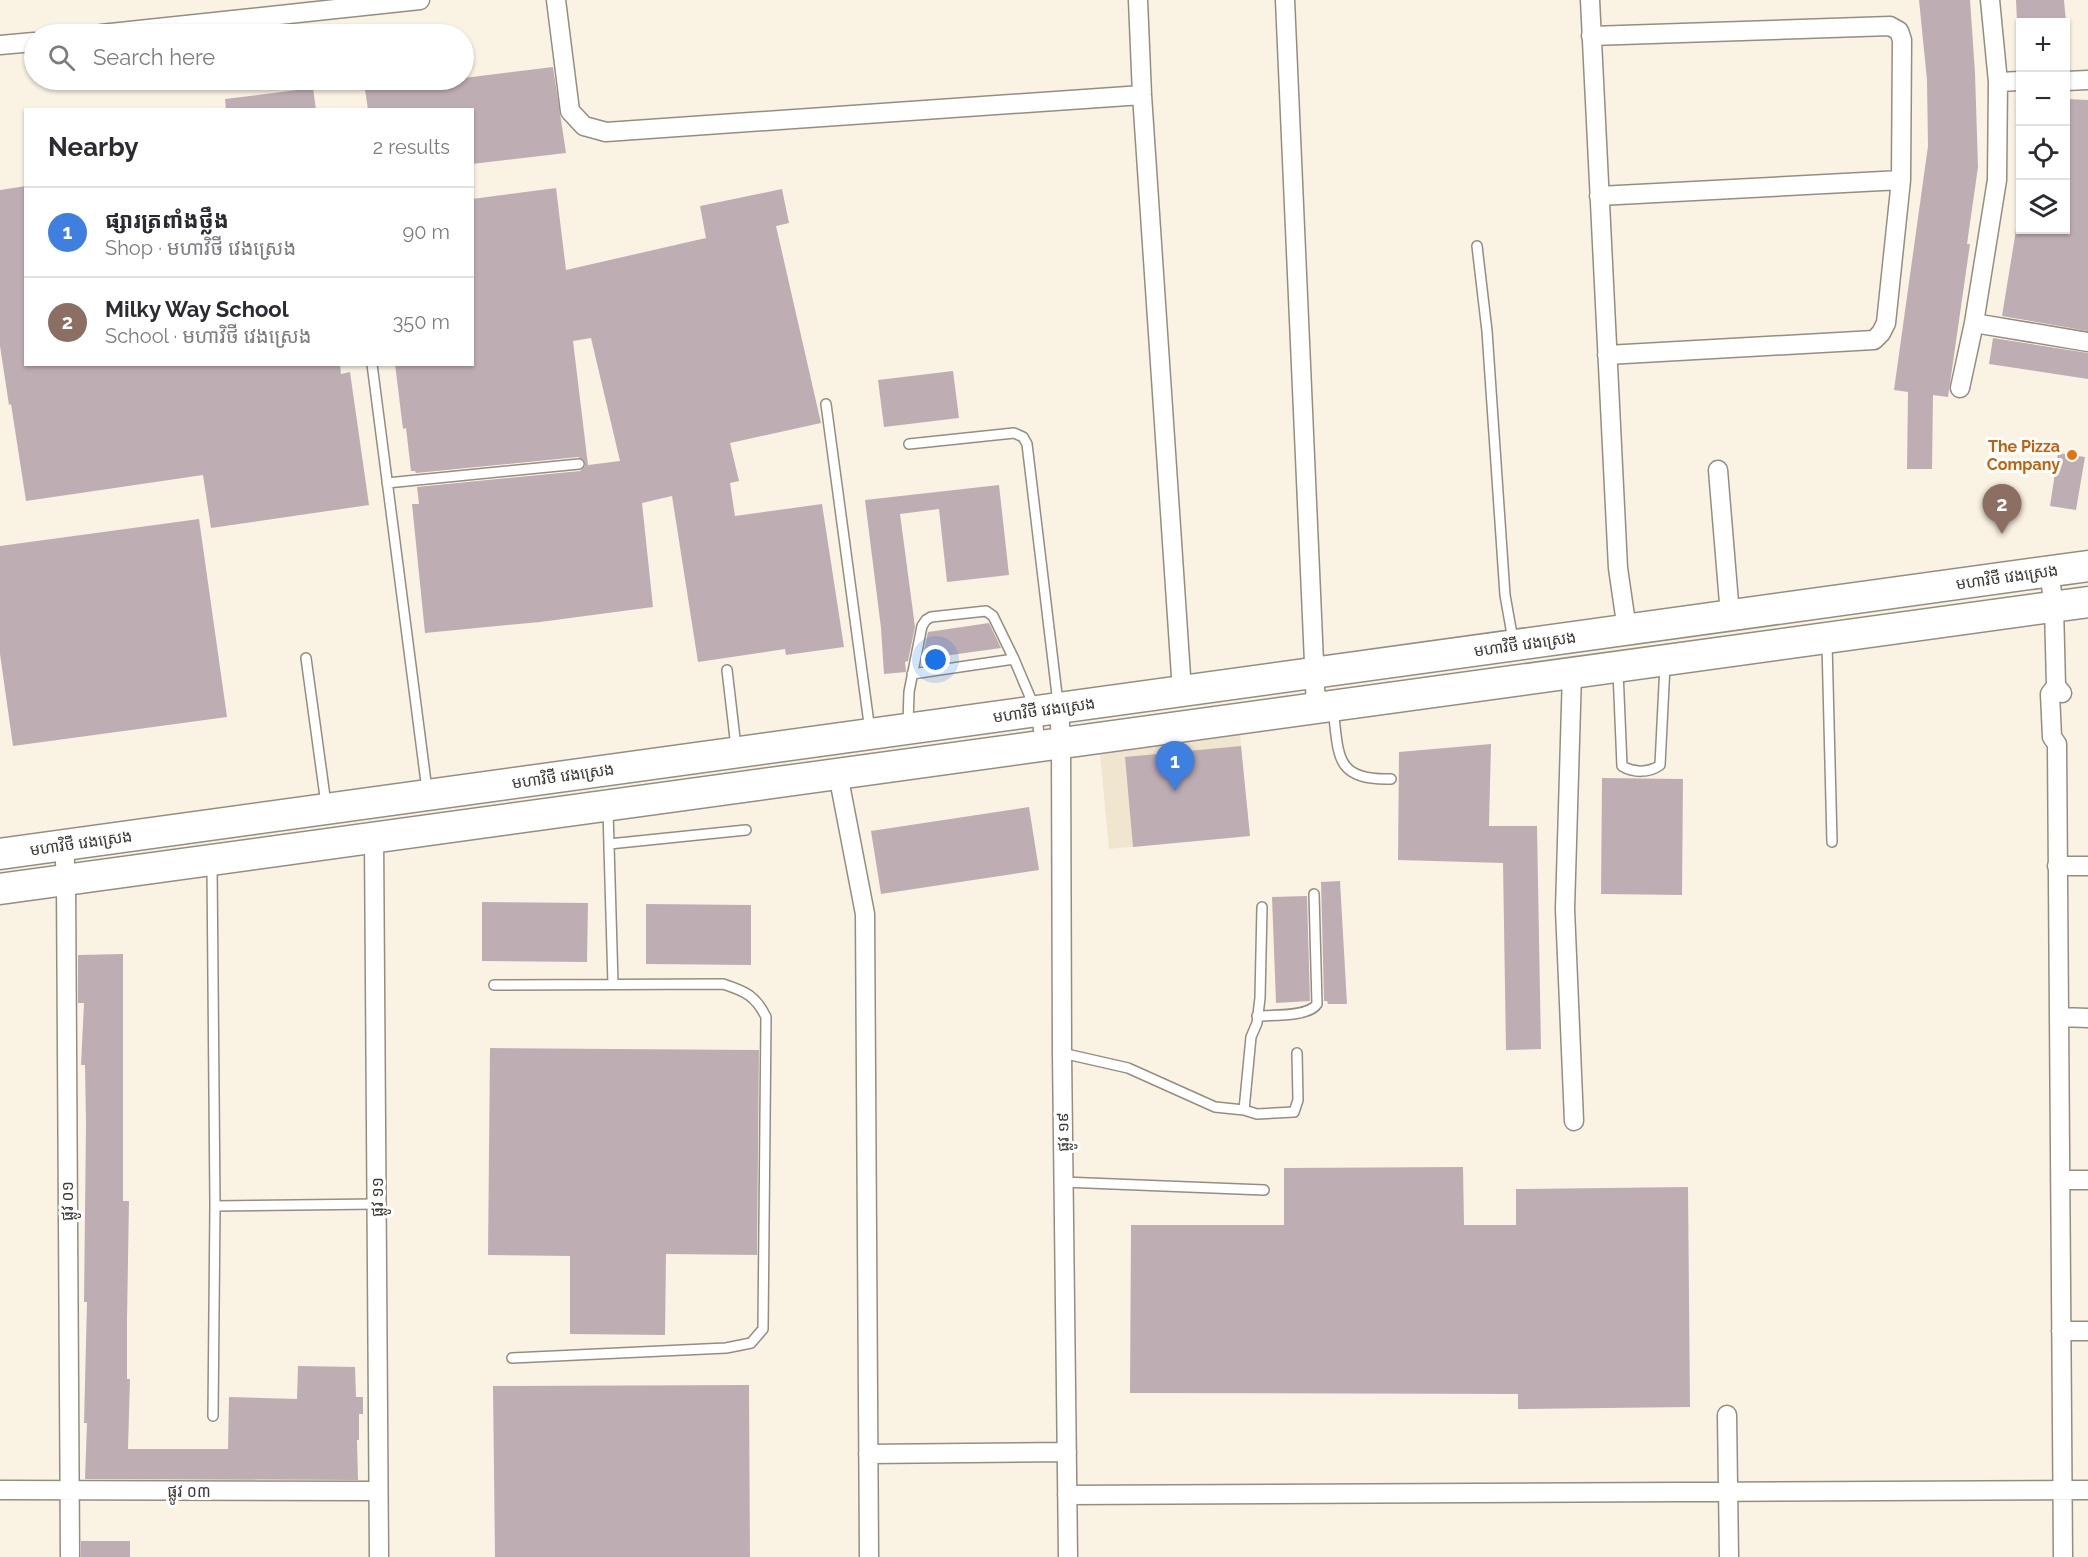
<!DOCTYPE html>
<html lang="en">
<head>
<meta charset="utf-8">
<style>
  :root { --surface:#fff; --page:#f2f2f3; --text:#2b2b33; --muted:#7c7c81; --line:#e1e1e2; --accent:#db2777 }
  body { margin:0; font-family:Raleway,"Noto Sans Khmer",sans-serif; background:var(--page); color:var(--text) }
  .controls { position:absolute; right:18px; top:18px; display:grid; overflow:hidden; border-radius:0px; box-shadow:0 2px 4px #0004 }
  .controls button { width:54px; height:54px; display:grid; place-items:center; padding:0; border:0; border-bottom:2px solid var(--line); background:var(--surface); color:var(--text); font:30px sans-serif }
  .you { position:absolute; left:936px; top:660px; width:21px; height:21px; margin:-15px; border:4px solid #fff; border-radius:50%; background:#1a73e8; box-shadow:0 0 0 9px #1a73e833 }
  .badge { display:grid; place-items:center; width:39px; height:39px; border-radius:50%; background:var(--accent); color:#fff; font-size:20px; font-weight:700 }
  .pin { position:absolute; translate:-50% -50px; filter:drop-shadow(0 2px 3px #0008) }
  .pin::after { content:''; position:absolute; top:32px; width:21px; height:18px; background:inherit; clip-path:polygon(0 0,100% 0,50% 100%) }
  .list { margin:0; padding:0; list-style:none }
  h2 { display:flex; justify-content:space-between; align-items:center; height:78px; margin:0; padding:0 24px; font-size:26px }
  h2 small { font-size:20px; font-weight:400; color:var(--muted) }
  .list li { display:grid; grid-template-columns:39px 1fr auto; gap:18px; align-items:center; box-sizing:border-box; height:90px; padding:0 24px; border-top:2px solid var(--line) }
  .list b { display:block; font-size:22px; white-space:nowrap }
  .list p { margin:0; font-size:20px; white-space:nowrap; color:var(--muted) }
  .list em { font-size:20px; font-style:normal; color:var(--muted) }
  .icon { flex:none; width:33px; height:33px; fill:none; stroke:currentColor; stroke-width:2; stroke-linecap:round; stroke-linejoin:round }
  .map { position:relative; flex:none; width:2088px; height:1557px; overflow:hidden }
  .search { position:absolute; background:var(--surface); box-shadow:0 2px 4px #0004; left:24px; top:24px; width:450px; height:66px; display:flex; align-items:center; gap:15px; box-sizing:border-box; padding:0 21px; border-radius:33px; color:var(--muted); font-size:22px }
  .panel { position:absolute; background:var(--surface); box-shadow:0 2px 4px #0004; left:24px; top:108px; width:450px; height:258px; border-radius:0px }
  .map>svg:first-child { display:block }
</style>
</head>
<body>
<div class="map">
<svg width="2088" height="1557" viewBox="0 0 2088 1557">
  <rect width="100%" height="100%" fill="#faf3e3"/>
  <!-- built -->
  <path fill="#f0e6d0" d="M1238,714L1250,836L1109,849L1098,733Z"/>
  <!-- building -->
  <path fill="#bfadb4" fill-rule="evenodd" d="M1919,0H1970L1975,73L1978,167L1967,244H1970L1948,397L1933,395L1932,469H1907L1908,392L1894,390L1928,146L1927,80Z
    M2016,0H2064L2066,22H2017Z
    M553,67L566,153L472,164V110H368L365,89L446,80H464V78Z
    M313,88L316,110H226L225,99Z
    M2066,99L2088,100V331L2002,316L2016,230H2066Z
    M26,186V364H340L341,374L350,372L369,505L211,528L203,475L26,501L11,404L9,405L0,346V190Z
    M556,188L566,270L706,238L700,206L782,189L789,223L776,226L821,423L730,443L739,481L730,483L735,516L822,504L844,647L786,655L785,649L698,662L672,496L642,503L653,607L540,622L425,633L412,504H419L417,487L580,471L585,466L584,460L578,457L416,473L415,471H411L406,428L403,429L395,364H472V199ZM591,338L620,461L588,465L573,341Z
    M1993,338L2088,353V379L1989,364Z
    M953,371L959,418L884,427L878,380Z
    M2058,453L2085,457L2076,510L2050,506Z
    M999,485L1009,575L947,582L939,509L900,514L915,627L908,661L905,662L906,672L884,674L881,628L865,500Z
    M199,519L227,717L13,746L0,654V546Z
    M989,623L1001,648L922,659L928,632Z
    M1491,744L1489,826H1537L1541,1049L1506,1050L1503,863L1398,860L1399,752Z
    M1241,746L1250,836L1133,847L1125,757Z
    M1602,778L1683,779L1682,895L1601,894Z
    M1029,807L1039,870L881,894L871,831Z
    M1340,881L1347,1004H1328L1327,1001H1324L1321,882Z
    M1307,896L1310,1001L1276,1003L1272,897Z
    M482,902L588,903L587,962L482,961Z
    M646,904L751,905V965L646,964Z
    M123,954V1201H129L127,1320V1379H130L128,1449H228L229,1397L297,1399L298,1366L355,1367L356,1397H363V1414H359V1440H357L358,1480L85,1479L87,1423H84L87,1302H84L86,1124L85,1065H81L84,1003H78V955Z
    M490,1048L759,1050L757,1255L666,1254L665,1335L570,1334V1256L488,1255Z
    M1463,1167L1464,1225H1516V1189L1688,1187L1690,1407L1518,1409V1394L1130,1393L1131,1225H1284V1168Z
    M749,1385L750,1557H495L493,1386Z
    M81,1541H130V1557H81Z"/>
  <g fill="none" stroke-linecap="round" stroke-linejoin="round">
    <defs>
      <path id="service" d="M1477,246L1487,331L1505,595L1513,640
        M372,364L427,790
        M826,404L870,731
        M909,444L1014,433L1023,437L1027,444L1058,703
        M387,483L579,464
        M1827,643L1832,842
        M306,658L326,804
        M727,670L736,747
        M1618,671L1622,766C1634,773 1649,773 1660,765L1665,665
        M912,674L1014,659
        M1333,709C1339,755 1334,781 1391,779
        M908,724L909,692L922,626L926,620L931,617L986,611L993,616L1014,659L1036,711L1040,741
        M608,811L613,984
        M609,844L746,830
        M212,865L215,1206L213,1416
        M494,985L723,984C745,991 756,996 766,1017L763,1329L751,1343L726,1348L512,1358
        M1257,1016C1272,1015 1309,1017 1317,1004L1314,894
        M1062,1053L1128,1068L1215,1107L1244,1110L1251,1037L1257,1023L1260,998L1262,907
        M1244,1110L1257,1114L1294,1112L1298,1100L1297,1053
        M1063,1182L1264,1190
        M215,1206L377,1204"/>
      <path id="minor" d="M556,0L570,111L584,126L606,132L1142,95
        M1138,0L1142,95L1182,691
        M1285,0L1316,708
        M1590,0L1618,568L1627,630
        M101,34L420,0
        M1591,36L1890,26L1899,31L1902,40L1901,180L1886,323L1881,333L1874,340L1607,355
        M0,45L34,42
        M2066,81L2088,80
        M1998,82L2020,81
        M1599,196L1901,180
        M1974,323L2088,342
        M1960,388L1974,323L1997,180L1998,82L1990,0
        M1718,470L1730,615
        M2049,571L2054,607L2056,686L2062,693
        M1572,673L1565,909L1574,1121
        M2056,686L2050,694L2052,737L2057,744L2063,1557
        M1059,708L1061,742L1062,1053L1068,1557
        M838,774L865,914L869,1557
        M374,837L379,1557
        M64,845L66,880L70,1557
        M2057,866H2088
        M2059,1017L2088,1018
        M2060,1180H2088
        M2061,1331H2088
        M1727,1415L1729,1557
        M868,1454L1067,1452
        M0,1490L378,1491
        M1067,1495L2088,1490"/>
      <path id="primary" d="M0,854L2088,566
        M0,889L2088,602"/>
    </defs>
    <!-- service casing -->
    <use href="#service" stroke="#948e80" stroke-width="12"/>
    <!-- minor casing -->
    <use href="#minor" stroke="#948e80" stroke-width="21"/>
    <!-- primary casing -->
    <use href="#primary" stroke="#948e80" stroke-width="33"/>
    <!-- service -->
    <use href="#service" stroke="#fff" stroke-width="9"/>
    <!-- minor -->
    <use href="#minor" stroke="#fff" stroke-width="18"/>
    <!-- primary -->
    <use href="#primary" stroke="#fff" stroke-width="30"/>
  </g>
  <!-- markers -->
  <circle fill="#e8710a" stroke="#fff" stroke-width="2" cx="2072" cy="455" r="6"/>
  <g text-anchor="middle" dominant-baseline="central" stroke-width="6" stroke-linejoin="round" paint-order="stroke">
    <!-- food labels -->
    <g font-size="16" font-weight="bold" fill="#c56008" stroke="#fff" text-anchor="end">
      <text x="2060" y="446">The Pizza<tspan x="2060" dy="18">Company</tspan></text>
    </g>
    <!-- street labels -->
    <g font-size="16" fill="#3e3b35" stroke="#fff">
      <text transform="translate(2007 577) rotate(-8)">មហាវិថី វេងស្រេង</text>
      <text transform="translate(1525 644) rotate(-8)">មហាវិថី វេងស្រេង</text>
      <text transform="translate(1044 710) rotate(-8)">មហាវិថី វេងស្រេង</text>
      <text transform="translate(563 776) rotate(-8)">មហាវិថី វេងស្រេង</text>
      <text transform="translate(81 843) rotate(-8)">មហាវិថី វេងស្រេង</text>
      <text transform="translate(1063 1132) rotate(-91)">ផ្លូវ ១៩</text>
      <text transform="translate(377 1197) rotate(-90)">ផ្លូវ ១១</text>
      <text transform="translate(67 1201) rotate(-90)">ផ្លូវ ០១</text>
      <text x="189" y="1491">ផ្លូវ ០៣</text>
    </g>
  </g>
</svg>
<div class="controls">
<button>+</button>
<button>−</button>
<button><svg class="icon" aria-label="locate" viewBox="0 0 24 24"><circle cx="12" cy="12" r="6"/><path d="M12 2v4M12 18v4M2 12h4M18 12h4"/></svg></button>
<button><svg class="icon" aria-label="layers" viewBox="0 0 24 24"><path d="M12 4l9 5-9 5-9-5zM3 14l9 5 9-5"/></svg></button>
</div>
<div class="you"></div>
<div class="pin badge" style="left:1175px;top:791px;background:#3f7fe0">1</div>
<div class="pin badge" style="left:2002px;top:534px;background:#8d6e63">2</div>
<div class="search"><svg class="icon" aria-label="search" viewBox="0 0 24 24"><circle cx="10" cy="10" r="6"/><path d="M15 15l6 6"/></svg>Search here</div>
<section class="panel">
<h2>Nearby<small>2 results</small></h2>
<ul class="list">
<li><span class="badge" style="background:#3f7fe0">1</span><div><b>ផ្សារត្រពាំងថ្លឹង</b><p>Shop · មហាវិថី វេងស្រេង</p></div><em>90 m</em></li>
<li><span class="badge" style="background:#8d6e63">2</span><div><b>Milky Way School</b><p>School · មហាវិថី វេងស្រេង</p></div><em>350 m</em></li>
</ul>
</section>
</div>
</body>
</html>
